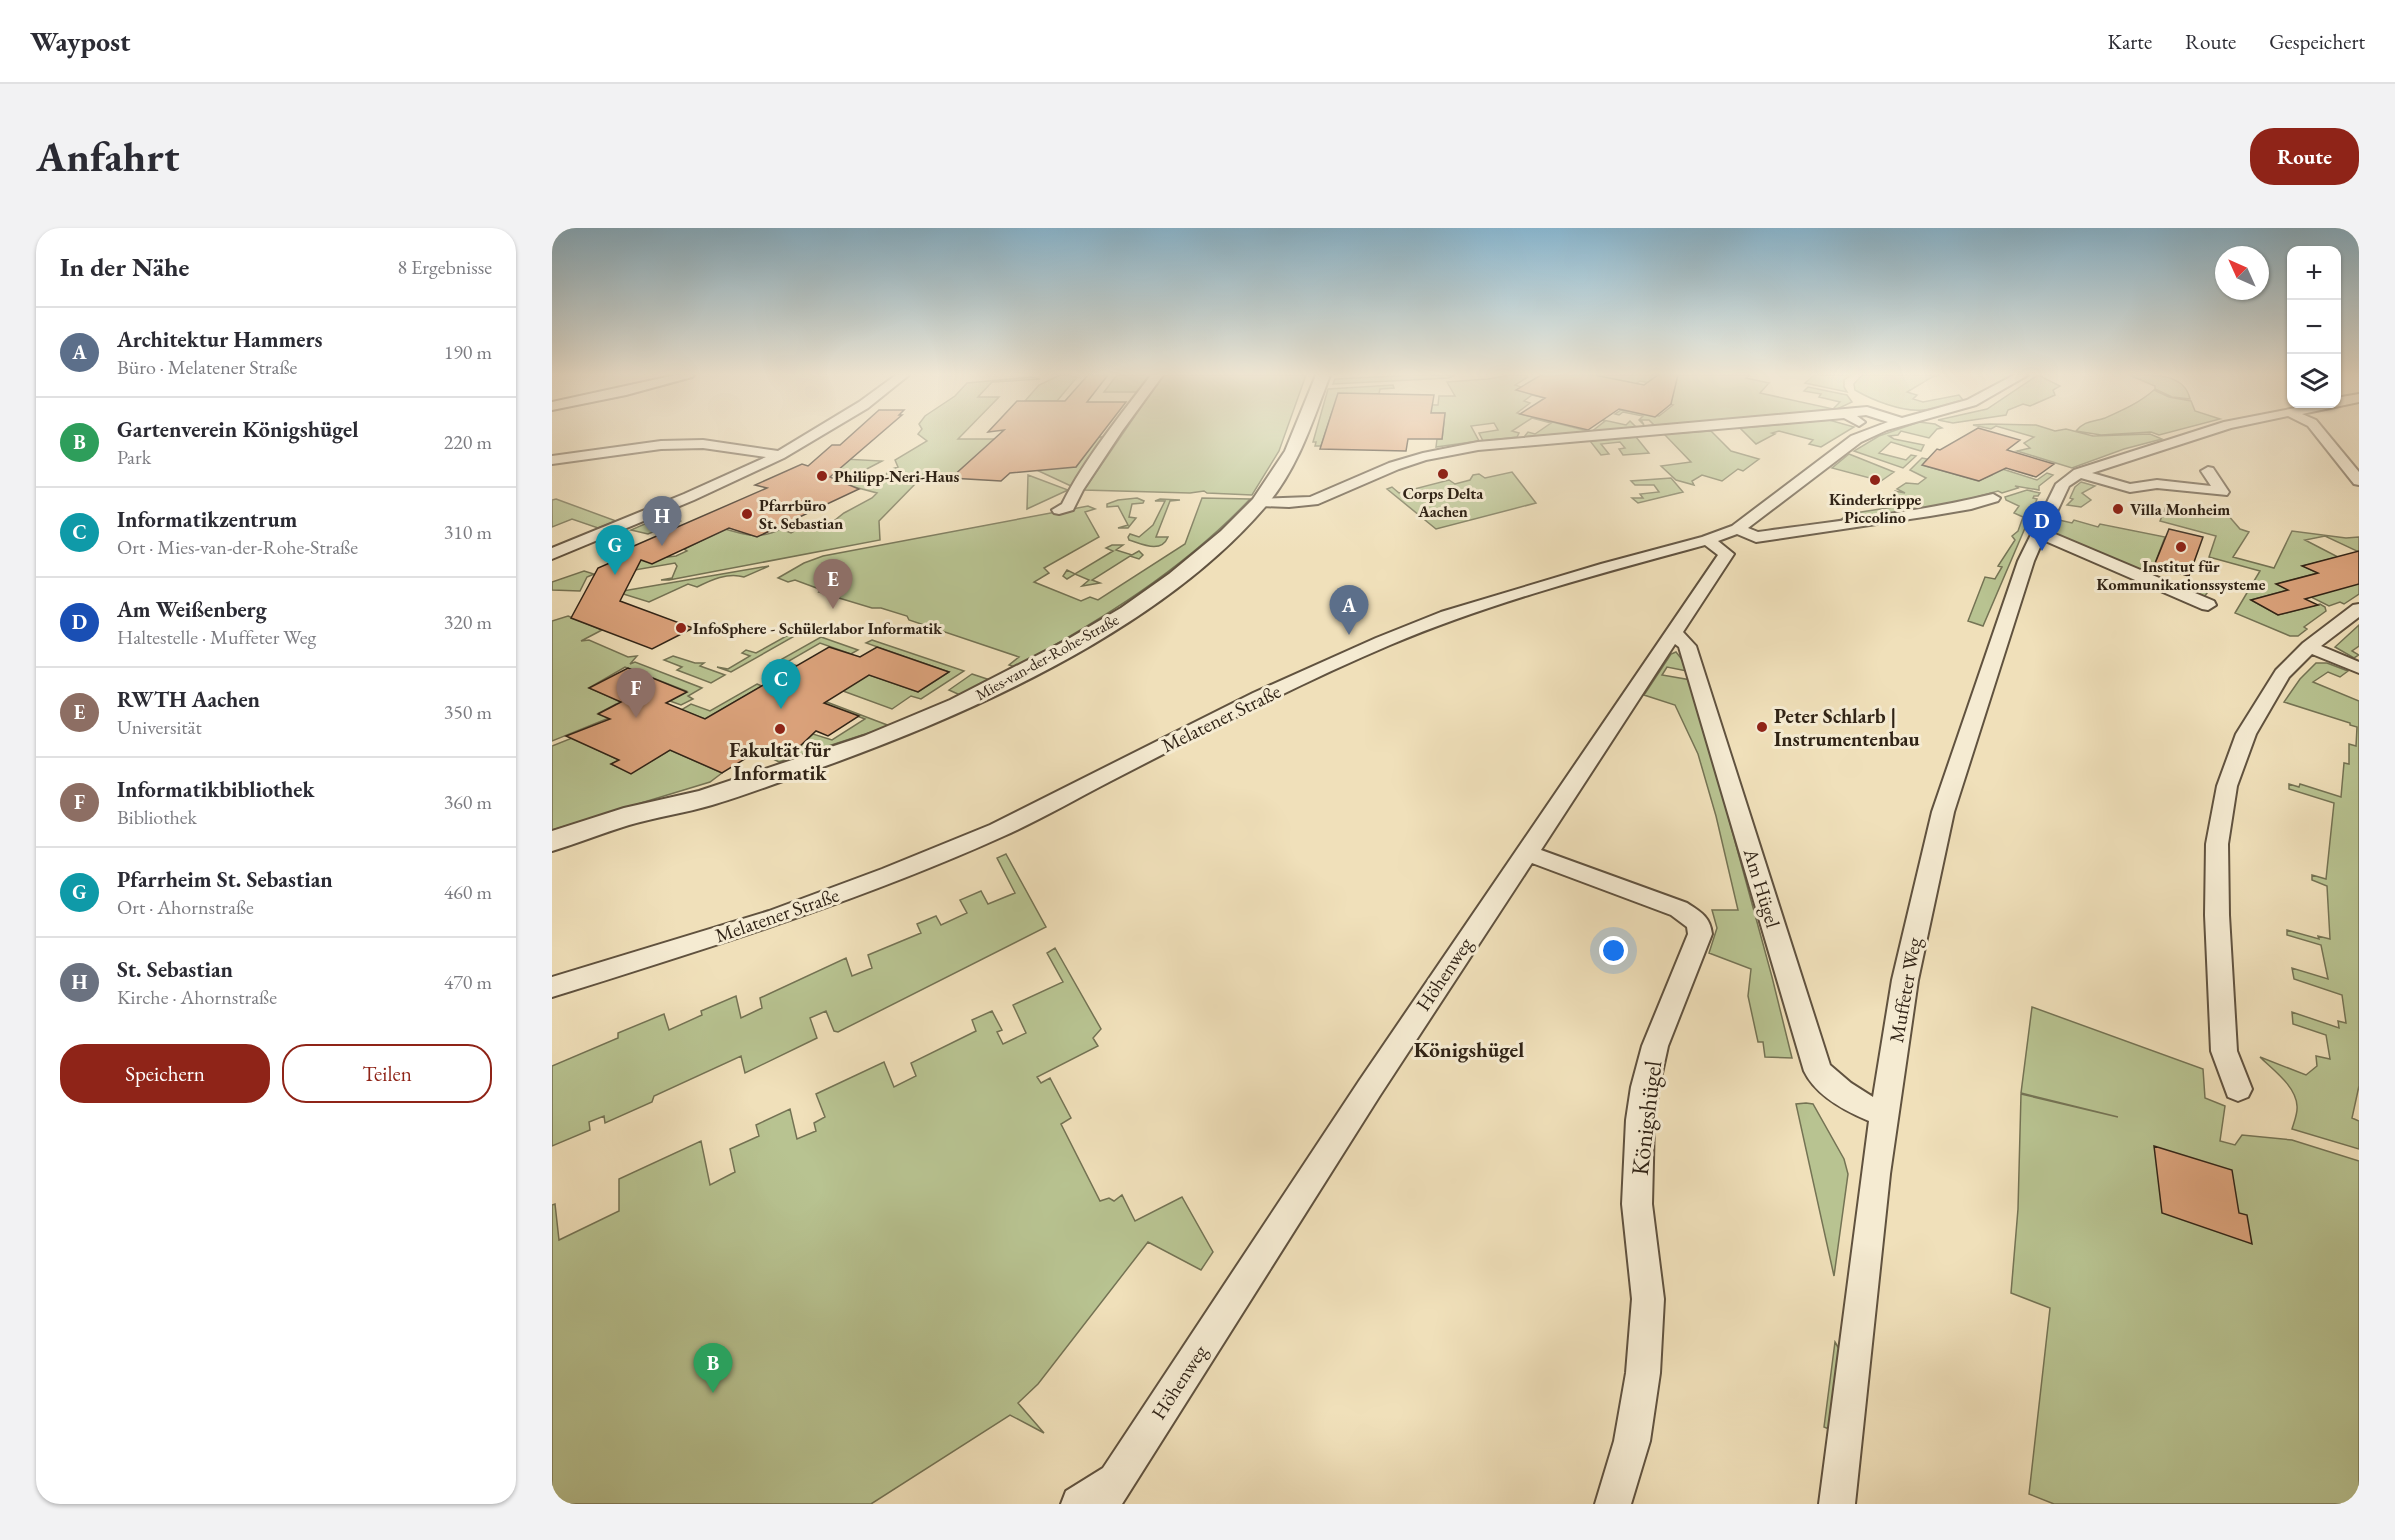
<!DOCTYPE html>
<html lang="de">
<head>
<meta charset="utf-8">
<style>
  :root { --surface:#fff; --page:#f2f2f3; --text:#2b2b33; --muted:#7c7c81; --line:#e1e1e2; --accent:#8f2418 }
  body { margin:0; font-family:"EB Garamond",serif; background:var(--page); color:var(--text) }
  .controls { position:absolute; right:18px; top:18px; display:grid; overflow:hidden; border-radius:12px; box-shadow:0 2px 4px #0004 }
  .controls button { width:54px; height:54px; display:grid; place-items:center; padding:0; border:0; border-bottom:2px solid var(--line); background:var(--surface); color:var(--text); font:30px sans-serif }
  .compass { position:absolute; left:1663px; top:18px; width:54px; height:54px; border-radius:50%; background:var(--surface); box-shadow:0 2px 4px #0004; rotate:315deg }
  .you { position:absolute; left:1062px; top:723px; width:21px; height:21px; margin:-15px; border:4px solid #fff; border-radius:50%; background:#1a73e8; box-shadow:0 0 0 9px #1a73e833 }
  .badge { display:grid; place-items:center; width:39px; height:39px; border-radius:50%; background:var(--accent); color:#fff; font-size:20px; font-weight:700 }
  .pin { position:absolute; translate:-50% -50px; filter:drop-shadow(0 2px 3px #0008) }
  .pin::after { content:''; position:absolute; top:32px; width:21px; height:18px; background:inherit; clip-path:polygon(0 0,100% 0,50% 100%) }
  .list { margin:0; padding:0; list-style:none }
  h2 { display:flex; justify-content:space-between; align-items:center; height:78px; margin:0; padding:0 24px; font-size:26px }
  h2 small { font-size:20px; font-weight:400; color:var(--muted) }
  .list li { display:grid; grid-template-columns:39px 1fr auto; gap:18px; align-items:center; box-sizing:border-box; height:90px; padding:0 24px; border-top:2px solid var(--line) }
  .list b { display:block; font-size:22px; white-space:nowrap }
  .list p { margin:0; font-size:20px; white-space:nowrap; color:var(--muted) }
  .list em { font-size:20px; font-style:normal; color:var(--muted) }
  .actions { display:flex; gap:12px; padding:18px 24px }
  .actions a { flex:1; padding:14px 0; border:2px solid var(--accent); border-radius:24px; text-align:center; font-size:21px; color:var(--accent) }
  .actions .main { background:var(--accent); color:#fff }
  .icon { flex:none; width:33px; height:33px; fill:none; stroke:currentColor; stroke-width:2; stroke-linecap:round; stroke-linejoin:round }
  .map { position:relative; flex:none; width:1807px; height:1276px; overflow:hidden; border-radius:24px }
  header { display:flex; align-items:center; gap:36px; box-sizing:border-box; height:84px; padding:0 30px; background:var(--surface); border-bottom:2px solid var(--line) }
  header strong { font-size:28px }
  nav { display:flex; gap:33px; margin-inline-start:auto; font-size:21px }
  .intro { display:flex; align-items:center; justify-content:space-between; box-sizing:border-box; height:144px; padding:0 36px }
  h1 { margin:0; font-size:42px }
  .button { padding:15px 27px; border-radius:24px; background:var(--accent); color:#fff; font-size:21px; font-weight:700 }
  main { display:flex; gap:36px; padding:0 36px }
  aside { flex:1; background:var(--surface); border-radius:24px; box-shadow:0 2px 4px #0004 }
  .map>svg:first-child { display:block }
</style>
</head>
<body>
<header>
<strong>Waypost</strong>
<nav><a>Karte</a><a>Route</a><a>Gespeichert</a></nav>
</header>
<div class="intro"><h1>Anfahrt</h1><a class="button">Route</a></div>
<main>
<aside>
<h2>In der Nähe<small>8 Ergebnisse</small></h2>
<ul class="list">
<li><span class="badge" style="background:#5c6f8a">A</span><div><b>Architektur Hammers</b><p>Büro · Melatener Straße</p></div><em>190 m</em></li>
<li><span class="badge" style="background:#2e9e5b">B</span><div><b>Gartenverein Königshügel</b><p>Park</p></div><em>220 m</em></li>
<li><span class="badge" style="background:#0f9aa8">C</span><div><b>Informatikzentrum</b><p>Ort · Mies-van-der-Rohe-Straße</p></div><em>310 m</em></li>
<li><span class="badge" style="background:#1a4fb4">D</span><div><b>Am Weißenberg</b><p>Haltestelle · Muffeter Weg</p></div><em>320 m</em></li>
<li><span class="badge" style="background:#8d6e63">E</span><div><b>RWTH Aachen</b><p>Universität</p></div><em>350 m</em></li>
<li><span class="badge" style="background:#8d6e63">F</span><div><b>Informatikbibliothek</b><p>Bibliothek</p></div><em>360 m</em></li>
<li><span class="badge" style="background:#0f9aa8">G</span><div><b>Pfarrheim St. Sebastian</b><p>Ort · Ahornstraße</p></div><em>460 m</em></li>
<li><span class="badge" style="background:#6b7280">H</span><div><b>St. Sebastian</b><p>Kirche · Ahornstraße</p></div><em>470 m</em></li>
</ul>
<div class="actions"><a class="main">Speichern</a><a>Teilen</a></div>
</aside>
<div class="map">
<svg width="1807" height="1276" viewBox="0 0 1807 1276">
  <rect width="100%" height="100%" fill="#f0e0ba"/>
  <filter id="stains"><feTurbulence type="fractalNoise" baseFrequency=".00333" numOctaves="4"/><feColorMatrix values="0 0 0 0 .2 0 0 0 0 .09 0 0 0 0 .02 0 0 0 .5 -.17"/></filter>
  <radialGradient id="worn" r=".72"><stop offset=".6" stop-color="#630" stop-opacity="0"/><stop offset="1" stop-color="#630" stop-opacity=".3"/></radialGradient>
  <!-- green -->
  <path fill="#b8c391" stroke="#747354" stroke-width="1.5" d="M508,147L526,148L505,173H473L487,157Z
    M565,147H598L585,164H552Z
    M611,147H754L727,223L700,267L655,265L652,263L638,265L532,262Z
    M864,147H903L897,150L781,156L783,151Z
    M958,147H974L976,149L963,157L1019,176L980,167L972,173L978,175L965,185L1039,204L1053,193L1019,185L1074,197L1078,193L1085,200L972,209L976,204L983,206L999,195L980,190L960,203L967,205L965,209L931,213L927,205L946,202L942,195L919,198L927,213L884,219L885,211H890L893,185L780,184L769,218H763L764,214H761L776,161L841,157L842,160L828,161L827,166L783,175L886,177L887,168H903L895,154L936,151Z
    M1042,147H1198L1194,150L1217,155L1208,165L1281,181L1288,174L1267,169L1269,166L1252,163L1256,159L1295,167L1300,174L1281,183L1095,199L1093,198L1102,197L1097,192H1089L1092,197L1087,192L1091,188L1071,184L1067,187L1063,186L1069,182L1107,188L1121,177L1097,172L1114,158L1088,153L1071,165L1077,154Z
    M1262,147H1299L1292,152V159L1295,164L1253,155Z
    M1310,147H1388L1380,149L1355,164L1365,167L1361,171L1371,174L1407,167L1411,172C1398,175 1384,181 1370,182C1350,184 1320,172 1303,162L1302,156Z
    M1486,147L1508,158L1501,162L1503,167L1478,178L1471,176L1456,182L1454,187L1401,195L1386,192L1435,181Z
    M1577,147C1599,147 1632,144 1638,171L1620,169L1603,161V158Z
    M479,149L488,151L440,154L426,169H447L406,211H461L424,228L399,250L367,252L327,293L328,312L117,352H109L120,350L125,338L123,335L77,343L68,335L124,328L135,323L132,321L173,301C195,307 206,312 229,301L239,305L252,298L273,300L292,285L320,270L325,265L287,255L300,248L263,234L273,230L330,233L305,246L330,253L337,242L346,239L343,232L375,213L366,206L370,201L367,196L373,188L403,168L415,155Z
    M1602,162L1617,169L1639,173L1643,183L1668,191L1607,207L1599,204L1549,207L1524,203C1533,192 1542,194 1553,190C1571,182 1587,175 1602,162Z
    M1277,192L1302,199L1269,219L1257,216L1261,212L1227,203L1220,205L1223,206L1204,216L1188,200Z
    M1367,194L1383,196L1390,200L1385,201L1377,210L1349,203L1346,207L1337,208L1342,211L1372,217L1369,223L1339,214L1327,225L1354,232L1359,227L1364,228L1351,240L1302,223L1327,208Z
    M1438,196L1484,197L1503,203L1514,201L1541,208L1598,206L1610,211L1572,221L1520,240L1465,223L1478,220L1472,215L1482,209L1444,198L1439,201L1421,197Z
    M1159,203L1179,223L1207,231L1191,243L1186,241L1170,253L1150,247L1140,253L1142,257L1124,252L1109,238L1139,234L1112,206Z
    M554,208L519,258L476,238L524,239L539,219L519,214Z
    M1084,209L1097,225L1071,227L1067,221L1073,220L1068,214L1049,216L1057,226L1049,227L1038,213Z
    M1297,226L1342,244L1329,253L1280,240Z
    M1370,230L1375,231L1371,237L1426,253L1440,247L1444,239L1485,252L1495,245L1501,247L1487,258V262L1463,258L1466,260L1450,265L1446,263L1399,276L1287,293L1296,286L1361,276L1339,267L1343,263L1353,265L1345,261L1354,255L1366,256L1374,250L1358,242Z
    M960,244L984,275L884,301L835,261L840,259L847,265L897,252L903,256L918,252L921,247L927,246L933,250Z
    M476,247L516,262L475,281Z
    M1119,250L1131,264L1086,275L1080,270H1091L1088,266L1107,264L1102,257H1083L1079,253Z
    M1529,254L1543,258L1530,265L1539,272L1529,279L1515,277L1521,271L1518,270L1523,259Z
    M1475,262L1488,265L1486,268H1482L1481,270L1485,271L1479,286L1431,398L1416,393L1433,349L1443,351L1450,339L1446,338L1463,312L1460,308L1466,303L1471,289L1462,285L1467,278L1454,272L1453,269Z
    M585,270L592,273L591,275L580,276L577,289L584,290L576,300H566L576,297L566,278L555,279V276L566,272Z
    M650,270L698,271C631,342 548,393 463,439L457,437L467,429L357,392L355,388L329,380H320L267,364L270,362L243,352L236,354L226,350L252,335L271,328L536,278L543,281L533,284L547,309L492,340L497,345L482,354L529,373L538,369L546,372L633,316Z
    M4,271L64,293L46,300L20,291L0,299V272Z
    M608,271L628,272L618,273L604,309H616C609,326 590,316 577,312L576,309L578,306L587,309L601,297L613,273H603Z
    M1615,276L1637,281L1675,286L1688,301L1697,304L1681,329L1722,340L1740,303L1794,310L1807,309V324L1773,308L1753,312L1786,329L1751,338L1766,345L1725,356L1736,362L1699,372L1726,387L1768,376L1773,379L1774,383L1752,399L1755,401L1746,408H1738L1683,385L1708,343L1657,329L1664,308L1608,293Z
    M111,288L128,293L96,306L79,302Z
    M1507,292L1520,295L1522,292L1546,299L1548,296L1613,309L1602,338L1604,339L1600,349L1653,364L1655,359L1659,360L1652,369L1599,350L1501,309Z
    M560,317H571L564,322L580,327L587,323L591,327L587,331L578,328L540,352L548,355L530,358L537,352L523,346L515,351L511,348L515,342L523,346L561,323L554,320Z
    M217,338L192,349C176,344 159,352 145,359L136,356L97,374L65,364Z
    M32,343L42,346L35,349L28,363L0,362V354Z
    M1807,344V366L1792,376L1788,374L1777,378L1759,369Z
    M16,388L50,402L29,413L37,412L76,429L85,428L78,436L83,434L150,460L136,468L141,471L129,477L118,473L134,463L73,439L37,460L72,475L68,478L64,476L47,485L57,490L0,513V393Z
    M1807,397V418L1800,423L1807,427L1802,430L1783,419Z
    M235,400L248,405L179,444L165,439L176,441L198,428L190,425L194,422L204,425L240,405L233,401Z
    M269,409L306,422L299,426L268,415L235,434L261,444L254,448L221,436Z
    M320,412L412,443L369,471L359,468L340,481L291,463L315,446L366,464L397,444L314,415Z
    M1124,424L1132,434L1135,443L1115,439L1110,447L1139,452L1220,749L1240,830L1213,829L1211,814H1206L1196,768L1199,741L1157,725L1165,700L1160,682H1186L1164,588L1146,526L1123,477L1092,467L1119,426Z
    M121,428L143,435H152L148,438L173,447L159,455L125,442L130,439L112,432Z
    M1764,435H1775L1796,443L1788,449L1776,444L1761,454L1807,473V858L1800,890L1807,893V921L1740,901C1742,894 1746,885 1745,878C1744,858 1721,842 1708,829L1754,847L1765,838L1764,828L1778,831L1774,807L1741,796L1740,784L1787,800L1786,793L1794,795L1790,767L1742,751L1740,740L1776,751L1769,717L1735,707V702L1767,711L1766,708L1778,711L1775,658L1760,652V647L1774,651L1782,575L1737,561V556L1747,559L1748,556L1789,569L1792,535L1797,536V516L1804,518L1805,499L1798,497V495L1732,474L1748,451Z
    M420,446L438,452L408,467L397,462Z
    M205,456L210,458L153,491L129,482L139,476L158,483Z
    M272,473L338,498L227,534L221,531L247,519L261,506L280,512L313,491L270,475Z
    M20,510L67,532L59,536L79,545L118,522L170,545L158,554L0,602V518Z
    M454,626L494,699L286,804L282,803L274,783L258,790L265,810L193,845L189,828L102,868L100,874L53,895L52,888L37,894L38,902L0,918V838L66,810V805L112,786L117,802L150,787L149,783L184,768L189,790L210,780L208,770L294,730L300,748L320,740L316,727L369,705L365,696L384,688L389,697L415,685L408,672L429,663L436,676L463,665L445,630Z
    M503,720L549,801L541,810L546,818L485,849L489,855L498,850L519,890L509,896L548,973L557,970L562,973L570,967L583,993L630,969L661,1024L649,1042L596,1014L486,1156L466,1175L492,1205L458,1187L319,1276H0V977L3,976L7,1012L67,983V951L149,913L158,957L183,944L178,921L207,908L204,897L238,881L245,911L264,903L262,895L273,889L264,866L332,834L342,859L364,848L359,835L424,803L420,792L440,783L450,802L445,804L451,816L474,805L461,777L511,754L495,725Z
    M1480,779L1651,841L1653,870L1673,878L1668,913L1683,917L1690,907L1740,912L1807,933V1276H1502L1477,1266L1498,1080L1459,1065L1466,981L1469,866L1566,889L1469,865Z
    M1254,875L1261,876L1292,931L1296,946L1282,1048L1244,876Z
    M1283,1114L1290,1126L1279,1202L1272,1199Z"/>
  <!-- building -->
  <path fill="#dca37c" stroke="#302316" stroke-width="1.5" d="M536,147H556L535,174H574L524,239L458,245L449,253L399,250L452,202L436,204L465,173H513Z
    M989,147H1042L1092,157L1106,147H1126L1119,176L1103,189L1067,181L1036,202L968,186L993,170L964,162Z
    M786,165L882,167L879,185H893L890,211H856L854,223L768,221Z
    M327,182H352L347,187H350L278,249L307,261L205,309L177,300L100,336L89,332L68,373L141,400L100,421L19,390L46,340L76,327L68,324L215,260L203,257L250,236L256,238L280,217H288Z
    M1426,200L1468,212L1455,222L1502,236L1484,249L1454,240L1427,253L1370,237L1385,221L1388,222Z
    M1617,301L1651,309L1637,348L1602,338Z
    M1807,323V356L1753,371L1766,377L1726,387L1699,372L1736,362L1724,356L1766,345L1750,338Z
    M277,419L308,429L325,419L397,444L366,464L317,447L272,475L307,488L276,508L264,503L247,519L228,529L221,531L204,524L170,545L118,522L79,546L59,536L67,532L14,508L58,491L46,486L69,474L37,460L76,440L135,464L114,475L153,491Z
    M1602,918L1680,942L1687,985L1695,987L1700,1016L1610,985Z"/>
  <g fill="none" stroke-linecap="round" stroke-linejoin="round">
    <defs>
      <path id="minor" d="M124,147H142L140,149L74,167L0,182V174Z
        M344,147H357L316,180L232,230L142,272L0,331V320L132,266L214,229L151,220L109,221L0,236V228L109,213L151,212L226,223L307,174Z
        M599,147H611L570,203L531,262L521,282L507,286L502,285L500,282L510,276C533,230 568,188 599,147Z
        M1462,147H1476L1424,177L1335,202L1309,214L1196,300L1206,304C1284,293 1364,285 1441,266L1448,270L1446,273L1419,281L1378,288L1204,314L1185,306L1166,313L1182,326L1131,404L1144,418L1278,837L1299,855L1321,869L1340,752L1380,584L1466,333L1504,256L1522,242L1672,194L1764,176H1784V170L1807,166V174L1750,186L1764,192L1807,244V257L1802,256L1756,198L1736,188L1679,200L1540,245L1578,256L1605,252L1659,258L1649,243L1656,239L1661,240L1677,264L1675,267L1605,260L1578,264L1529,250L1517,258L1496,303L1662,373L1664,377L1656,382L1650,381L1491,312L1482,333L1402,584L1366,752L1338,946L1303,1276H1267L1317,893C1293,883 1264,868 1252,843L1127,419L1123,416L989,622L1135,675C1149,684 1158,689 1160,706L1116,818L1107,859L1102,892L1100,976L1112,1071L1108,1145L1098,1213L1079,1276H1043L1062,1213L1074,1145L1080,1071L1070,976L1074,892L1079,859L1090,818L1136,706L1135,699L1119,687L980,635L827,869L570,1276H509L514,1263L551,1240L807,853L1166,327L1153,317C1047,346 939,374 838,417C742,458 650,506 557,554C522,572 488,592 452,608C306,674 153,721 0,769V749L217,683L330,641L438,597L701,465L824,410L889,384L1049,336L1150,309L1180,298L1299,208L1336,194L1314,187L1305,188L1313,194L1307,198L1292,190L926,222L874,232L847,241L766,276L737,279L708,278L701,274L703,271L758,269L837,235L871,225L926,214L1315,179L1350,190L1415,172Z
        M1807,376V389L1769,418L1807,434V445L1760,426L1737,449L1704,506L1685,558L1676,616L1677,687L1685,823L1700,861L1696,869L1686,873L1676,869L1659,823L1653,687L1654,616L1665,558L1684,506L1724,442L1751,415L1801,377Z"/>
      <path id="tertiary" d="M764,147H778C761,192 746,241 713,279C605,405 406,492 251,546C221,556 191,568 160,577C133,585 104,589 77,597C51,605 26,615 0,623V603L72,580L147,563L312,508L398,472L513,413L569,380L617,346L669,303L701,271L733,223Z"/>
    </defs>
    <!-- minor casing -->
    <use href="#minor" stroke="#60523f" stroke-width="4"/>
    <!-- tertiary casing -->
    <use href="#tertiary" stroke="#60523f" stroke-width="4"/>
    <!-- minor -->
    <use href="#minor" fill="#f5ebd2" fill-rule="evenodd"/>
    <!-- tertiary -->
    <use href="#tertiary" fill="#f5ebd2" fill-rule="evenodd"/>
  </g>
  <!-- sky -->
  <linearGradient id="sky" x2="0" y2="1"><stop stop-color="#89b8d2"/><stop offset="0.45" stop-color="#f8f1e0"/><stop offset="1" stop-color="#f8f1e0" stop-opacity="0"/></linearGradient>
  <rect width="1807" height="325" fill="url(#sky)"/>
  <!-- markers -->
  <g fill="#8f2418" stroke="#f5ebd2" stroke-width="2">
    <circle cx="891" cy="246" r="6"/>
    <circle cx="270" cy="248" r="6"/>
    <circle cx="1323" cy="252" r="6"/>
    <circle cx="1566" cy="281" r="6"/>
    <circle cx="195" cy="286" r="6"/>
    <circle cx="1629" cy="319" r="6"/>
    <circle cx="129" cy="400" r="6"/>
    <circle cx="1210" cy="499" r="6"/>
    <circle cx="228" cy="501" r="6"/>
  </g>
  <g text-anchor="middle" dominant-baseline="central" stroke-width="6" stroke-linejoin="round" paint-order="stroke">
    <!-- far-poi labels -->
    <g font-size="16" font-weight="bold" fill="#302316" stroke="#f5ebd2" text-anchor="start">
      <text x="282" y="248">Philipp-Neri-Haus</text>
      <text x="891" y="265" text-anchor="middle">Corps Delta<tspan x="891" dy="18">Aachen</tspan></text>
      <text x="1323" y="271" text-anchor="middle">Kinderkrippe<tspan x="1323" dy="18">Piccolino</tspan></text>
      <text x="207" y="277">Pfarrbüro<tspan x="207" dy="18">St. Sebastian</tspan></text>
      <text x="1578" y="281">Villa Monheim</text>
      <text x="1629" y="338" text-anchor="middle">Institut für<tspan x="1629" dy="18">Kommunikationssysteme</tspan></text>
      <text x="141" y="400">InfoSphere - Schülerlabor Informatik</text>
    </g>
    <!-- far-street labels -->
    <g font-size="16" fill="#302316" stroke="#f5ebd2">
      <text transform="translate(495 429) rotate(-29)">Mies-van-der-Rohe-Straße</text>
    </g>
    <!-- poi labels -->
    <g font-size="20" font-weight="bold" fill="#302316" stroke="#f5ebd2" text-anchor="start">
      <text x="1222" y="488">Peter Schlarb |<tspan x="1222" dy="23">Instrumentenbau</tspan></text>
      <text x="228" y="522" text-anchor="middle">Fakultät für<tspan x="228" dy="23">Informatik</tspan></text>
    </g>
    <!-- street labels -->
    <g font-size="20" fill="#302316" stroke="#f5ebd2">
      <text transform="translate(669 490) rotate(-26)">Melatener Straße</text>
      <text transform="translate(1210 660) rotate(73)">Am Hügel</text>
      <text transform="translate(225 687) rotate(-19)">Melatener Straße</text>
      <text transform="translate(892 746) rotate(-56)">Höhenweg</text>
      <text transform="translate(1353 762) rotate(-80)">Muffeter Weg</text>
      <text transform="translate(627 1154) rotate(-57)">Höhenweg</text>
    </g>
    <!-- neighbourhood labels -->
    <g font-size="21" font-weight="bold" fill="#302316" stroke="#f5ebd2">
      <text x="917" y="821">Königshügel</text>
    </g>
    <!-- near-street labels -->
    <g font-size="24" fill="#302316" stroke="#f5ebd2">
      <text transform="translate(1094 890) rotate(-83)">Königshügel</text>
    </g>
  </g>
  <rect width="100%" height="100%" filter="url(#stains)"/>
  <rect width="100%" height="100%" fill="url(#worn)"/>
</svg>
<div class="controls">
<button>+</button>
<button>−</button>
<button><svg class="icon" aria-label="layers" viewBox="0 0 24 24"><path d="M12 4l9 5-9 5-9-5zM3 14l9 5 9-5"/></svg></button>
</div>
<svg class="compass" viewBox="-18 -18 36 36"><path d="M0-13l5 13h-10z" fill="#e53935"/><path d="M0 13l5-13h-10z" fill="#7c7c81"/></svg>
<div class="you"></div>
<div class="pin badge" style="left:797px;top:407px;background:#5c6f8a">A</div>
<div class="pin badge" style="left:161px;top:1165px;background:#2e9e5b">B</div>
<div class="pin badge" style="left:229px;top:481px;background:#0f9aa8">C</div>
<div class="pin badge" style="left:1490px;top:323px;background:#1a4fb4">D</div>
<div class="pin badge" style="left:281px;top:381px;background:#8d6e63">E</div>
<div class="pin badge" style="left:84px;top:490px;background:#8d6e63">F</div>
<div class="pin badge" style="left:63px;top:347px;background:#0f9aa8">G</div>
<div class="pin badge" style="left:110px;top:318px;background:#6b7280">H</div>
</div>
</main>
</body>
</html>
